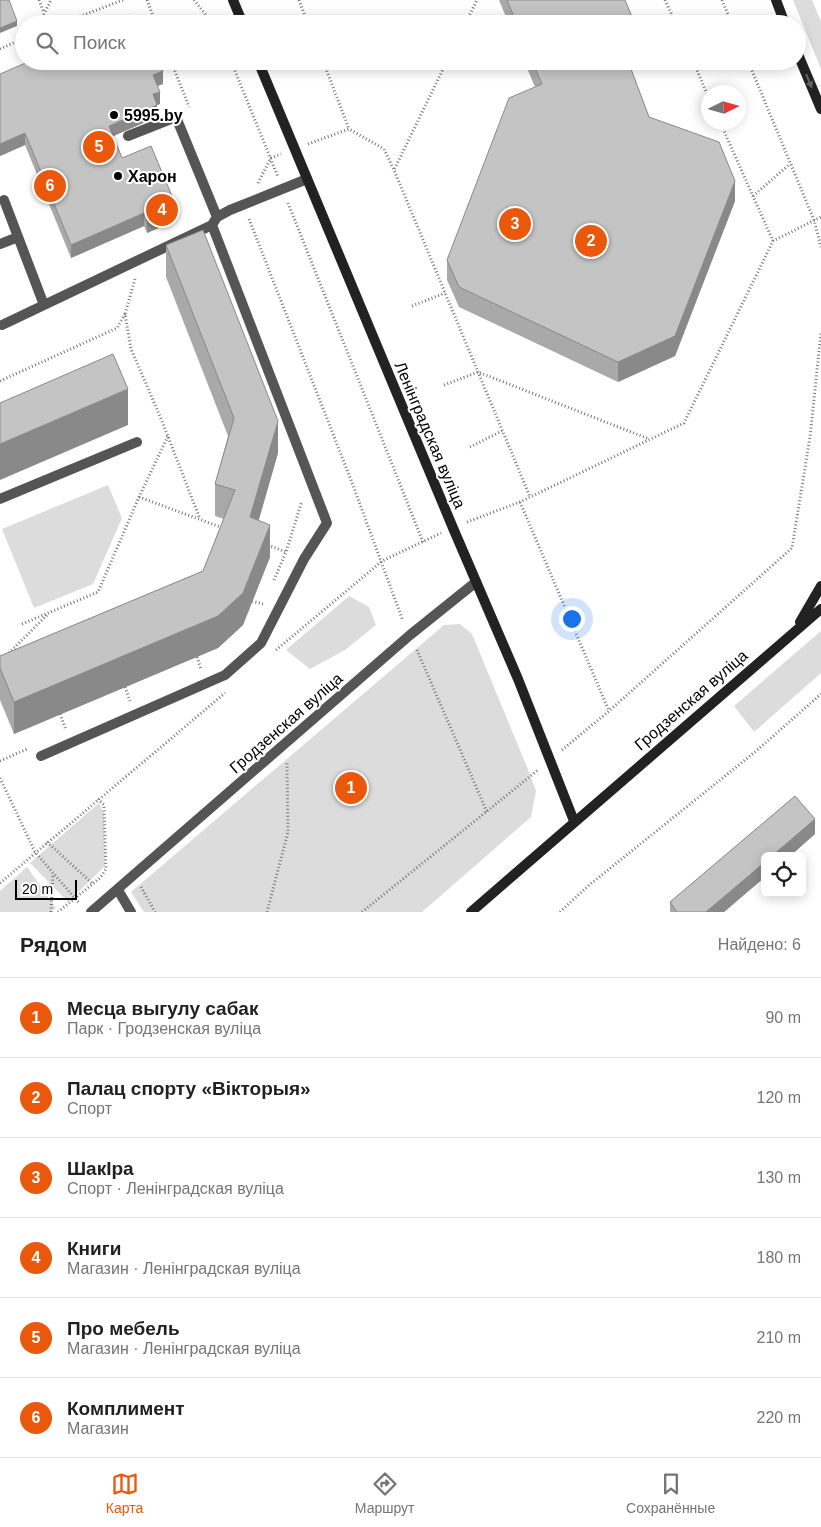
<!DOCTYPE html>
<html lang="ru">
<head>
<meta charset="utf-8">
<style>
  :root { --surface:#fff; --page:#f2f2f2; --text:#202124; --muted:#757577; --line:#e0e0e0; --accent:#ea580c }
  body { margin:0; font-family:Arial,sans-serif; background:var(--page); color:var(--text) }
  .controls { position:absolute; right:15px; bottom:15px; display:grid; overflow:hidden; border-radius:8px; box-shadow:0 2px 12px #0003 }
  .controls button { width:45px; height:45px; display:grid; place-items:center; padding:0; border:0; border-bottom:1px solid var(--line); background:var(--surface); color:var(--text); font:25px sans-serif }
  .compass { position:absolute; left:701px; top:85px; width:45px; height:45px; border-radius:50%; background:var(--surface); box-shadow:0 2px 12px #0003; rotate:85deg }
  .scale { position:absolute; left:15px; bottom:12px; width:62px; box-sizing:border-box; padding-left:5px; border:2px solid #000; border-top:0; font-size:14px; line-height:18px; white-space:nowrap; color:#000; -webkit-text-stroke:4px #fff; paint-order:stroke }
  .you { position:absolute; left:571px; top:618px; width:18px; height:18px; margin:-12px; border:4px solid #fff; border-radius:50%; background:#1a73e8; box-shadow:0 0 0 8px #1a73e833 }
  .badge { display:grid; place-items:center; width:32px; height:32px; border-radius:50%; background:var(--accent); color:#fff; font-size:16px; font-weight:700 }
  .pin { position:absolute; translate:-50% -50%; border:2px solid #fff; box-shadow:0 1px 5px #0006 }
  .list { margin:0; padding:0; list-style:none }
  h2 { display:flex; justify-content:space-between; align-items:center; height:65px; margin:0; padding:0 20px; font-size:21px }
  h2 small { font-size:16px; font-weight:400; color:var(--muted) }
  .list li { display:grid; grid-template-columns:32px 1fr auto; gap:15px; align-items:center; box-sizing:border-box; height:80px; padding:0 20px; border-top:1px solid var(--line) }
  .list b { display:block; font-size:19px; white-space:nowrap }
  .list p { margin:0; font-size:16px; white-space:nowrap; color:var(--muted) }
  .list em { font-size:16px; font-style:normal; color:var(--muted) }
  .icon { flex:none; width:28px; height:28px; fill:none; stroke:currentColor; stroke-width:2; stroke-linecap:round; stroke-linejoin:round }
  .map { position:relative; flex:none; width:821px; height:912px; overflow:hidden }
  .search { position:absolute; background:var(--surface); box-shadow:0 2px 12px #0003; left:15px; right:15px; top:15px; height:55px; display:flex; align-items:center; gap:12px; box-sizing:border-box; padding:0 18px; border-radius:28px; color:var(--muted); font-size:19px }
  .sheet { height:545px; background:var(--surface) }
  nav { display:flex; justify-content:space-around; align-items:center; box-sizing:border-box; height:70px; border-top:1px solid var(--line); background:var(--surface); font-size:14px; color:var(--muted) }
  nav a { display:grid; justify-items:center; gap:2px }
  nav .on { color:var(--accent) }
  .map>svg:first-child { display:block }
</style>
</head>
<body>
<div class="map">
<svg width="821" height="912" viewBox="0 0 821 912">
  <rect width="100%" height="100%" fill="#fff"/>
  <!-- green -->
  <path fill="#dcdcdc" d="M793,0H812L821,21V69Z
    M108,485L122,518L93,584L34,608L2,529Z
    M349,596L369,607L376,625L345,650L310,669L286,650Z
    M460,624L472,634L529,772L536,791L531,817L422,912H144L131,892L444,625Z
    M821,631V673L754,732L734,706Z
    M99,803L104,814L105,866L68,902L30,863Z
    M27,867L56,908L51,912H0V891Z"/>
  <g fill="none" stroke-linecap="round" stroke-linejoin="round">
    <!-- path -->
    <path stroke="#777" stroke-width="3" stroke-dasharray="1 2.5" stroke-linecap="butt" d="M39,0L44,13
      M147,0L156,24
      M194,0L213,24
      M299,0L308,24
      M665,0L676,24
      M722,0L732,24
      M39,24L51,0
      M60,24L123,0
      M465,24L477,0
      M0,49L24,38
      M171,61L189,107
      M231,61L278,177
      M323,61L349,129
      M447,61L394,170L530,497
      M693,61L708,96
      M748,61L814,220L821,247
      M720,122L773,241
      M308,144L349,129L384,149L394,170
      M258,183L271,158L281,154
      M753,196L790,164
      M288,203L423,542
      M249,219L351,480L403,621
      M135,279L125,314L131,349L162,421L200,519
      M412,306L445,293
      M0,381L117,328L125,314
      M444,385L478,372L649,439
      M470,447L502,431
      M139,497L223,528
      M520,502L609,711
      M467,522L520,502L684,423L773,241L821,217
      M268,545L286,552
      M274,580L286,552L302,501
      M252,601L263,604
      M22,624L98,592L139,497L168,436
      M276,650L382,561L441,533
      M417,650L487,812
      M9,653L47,615
      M197,657L201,669
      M125,687L130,701
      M60,714L66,730
      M562,750L609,711L792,548L810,437L821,332
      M0,761L27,749
      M0,778L35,852L80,904
      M47,842L93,884
      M0,883L225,693
      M141,887L155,912
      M51,912L53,875
      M58,912L100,878L106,869L104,805L98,799
      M267,912L288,832L287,763
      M362,912L538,770
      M560,912L588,886L755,752L821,694"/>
    <!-- lane -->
    <path stroke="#555" stroke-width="10" d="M128,136L176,117L217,217
      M4,200L44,305
      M0,244L18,237
      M2,325L212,225L217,217L230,210L307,179
      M0,499L137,442
      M41,756L225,675L261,643L304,559L327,523L212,225"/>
    <!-- street -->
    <path stroke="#555" stroke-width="10" d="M118,890L131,912
      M91,912L410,635L476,582"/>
    <!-- secondary -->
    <path stroke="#222" stroke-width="10" d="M233,0L243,24
      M776,0L785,24
      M797,52L821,109
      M258,61L453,528L518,679L574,821
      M800,622L821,586
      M471,912L821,609"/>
  </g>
  <!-- wall -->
  <path fill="#a9a9a9" d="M499,0H625L635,24H509Z
    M524,61H643V65L631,69L649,117L735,201L675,356L618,382L459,307L447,280V260L535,87Z
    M0,74L163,84L158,86L160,104L157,105V117L113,136L122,158L177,220L147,233L144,226L71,258L25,145L0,156Z
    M166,245L278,453L259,520L270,557L243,625L218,648L14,734L0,700V656L203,571L224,519L215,516V484L228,436L166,277Z
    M795,796L815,819V834L790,856H765V877L724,912H670V902Z"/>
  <!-- shaded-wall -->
  <path fill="#898989" d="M17,21V26L0,33V28Z
    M624,61H643V65L624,72Z
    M163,71V84L153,87V75Z
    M160,92V104L157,105V117L109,138V126L153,94Z
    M25,133V145L0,156V144Z
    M735,181V201L675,356L618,382V362Z
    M177,208V220L147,233V221Z
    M144,213V226L71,258V245Z
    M128,389V425L0,480V444Z
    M278,421V453L250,549V517Z
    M270,525V557L243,625L218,648L14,734V702Z
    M815,819V834L790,856H772Z
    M765,862V877L724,912H706Z"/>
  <!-- building -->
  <path fill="#c4c4c4" stroke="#898989" d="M0,0H9L17,21L0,28Z
    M507,0H625L635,24H517Z
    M130,15L133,24H108Z
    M30,61H159L163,71L153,75L160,92L153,94L157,105L109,126L122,158L151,146L177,208L147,221L144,213L71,245L25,133L0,144V74Z
    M532,61H628L649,117L719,142L735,181L675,336L618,362L459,287L447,260L509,98L542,84Z
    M203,230L278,421L250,517L270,525L243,593L218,616L14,702L0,668V656L203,571L235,490L215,484L234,418L166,245Z
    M113,354L128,389L0,444V403Z
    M795,796L815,819L772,856H765V862L706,912H677L670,902Z"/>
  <!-- one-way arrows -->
  <defs><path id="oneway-solid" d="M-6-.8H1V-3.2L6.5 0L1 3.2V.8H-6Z" transform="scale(1.25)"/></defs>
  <use fill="#646464" href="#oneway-solid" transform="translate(809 81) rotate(67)"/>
  <!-- markers -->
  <g fill="#000" stroke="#fff" stroke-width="2">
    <circle cx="114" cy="115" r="5"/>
    <circle cx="118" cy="176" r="5"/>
  </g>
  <g text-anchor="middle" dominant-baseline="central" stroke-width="4" stroke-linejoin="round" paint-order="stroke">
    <!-- poi labels -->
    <g font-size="16" font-weight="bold" fill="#000" stroke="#fff" text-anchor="start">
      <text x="124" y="115">5995.by</text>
      <text x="128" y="176">Харон</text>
    </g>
    <!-- street labels -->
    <g font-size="16" fill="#000" stroke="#fff">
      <text transform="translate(430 435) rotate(67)">Ленінградская вуліца</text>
      <text transform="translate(691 700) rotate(-41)">Гродзенская вуліца</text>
      <text transform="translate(286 723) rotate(-41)">Гродзенская вуліца</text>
    </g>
  </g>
</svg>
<div class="controls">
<button><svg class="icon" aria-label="locate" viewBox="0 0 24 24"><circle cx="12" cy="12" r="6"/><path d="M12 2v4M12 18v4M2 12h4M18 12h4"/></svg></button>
</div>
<svg class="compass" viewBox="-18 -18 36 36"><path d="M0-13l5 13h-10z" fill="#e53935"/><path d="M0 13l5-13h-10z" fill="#757577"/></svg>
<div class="scale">20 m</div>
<div class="you"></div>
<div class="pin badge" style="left:351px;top:788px">1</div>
<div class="pin badge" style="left:591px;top:241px">2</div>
<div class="pin badge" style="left:515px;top:224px">3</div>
<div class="pin badge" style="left:162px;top:210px">4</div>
<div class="pin badge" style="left:99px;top:147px">5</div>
<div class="pin badge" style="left:50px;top:186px">6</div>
<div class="search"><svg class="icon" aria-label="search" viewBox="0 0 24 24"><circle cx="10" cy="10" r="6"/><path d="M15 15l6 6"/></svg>Поиск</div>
</div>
<section class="sheet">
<h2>Рядом<small>Найдено: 6</small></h2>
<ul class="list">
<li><span class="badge">1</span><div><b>Месца выгулу сабак</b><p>Парк · Гродзенская вуліца</p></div><em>90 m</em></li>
<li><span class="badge">2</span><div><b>Палац спорту «Вікторыя»</b><p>Спорт</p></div><em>120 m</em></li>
<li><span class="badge">3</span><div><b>ШакІра</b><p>Спорт · Ленінградская вуліца</p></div><em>130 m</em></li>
<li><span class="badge">4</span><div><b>Книги</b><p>Магазин · Ленінградская вуліца</p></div><em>180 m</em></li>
<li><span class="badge">5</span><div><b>Про мебель</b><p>Магазин · Ленінградская вуліца</p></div><em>210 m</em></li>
<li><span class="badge">6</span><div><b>Комплимент</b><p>Магазин</p></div><em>220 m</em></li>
</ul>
</section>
<nav>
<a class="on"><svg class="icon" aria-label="map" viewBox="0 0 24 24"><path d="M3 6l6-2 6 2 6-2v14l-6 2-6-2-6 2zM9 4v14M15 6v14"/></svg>Карта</a>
<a><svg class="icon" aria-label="directions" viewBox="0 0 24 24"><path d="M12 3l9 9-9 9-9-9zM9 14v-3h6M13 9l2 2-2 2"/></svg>Маршрут</a>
<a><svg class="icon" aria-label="saved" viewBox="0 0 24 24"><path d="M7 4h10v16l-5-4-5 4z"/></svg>Сохранённые</a>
</nav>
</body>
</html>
